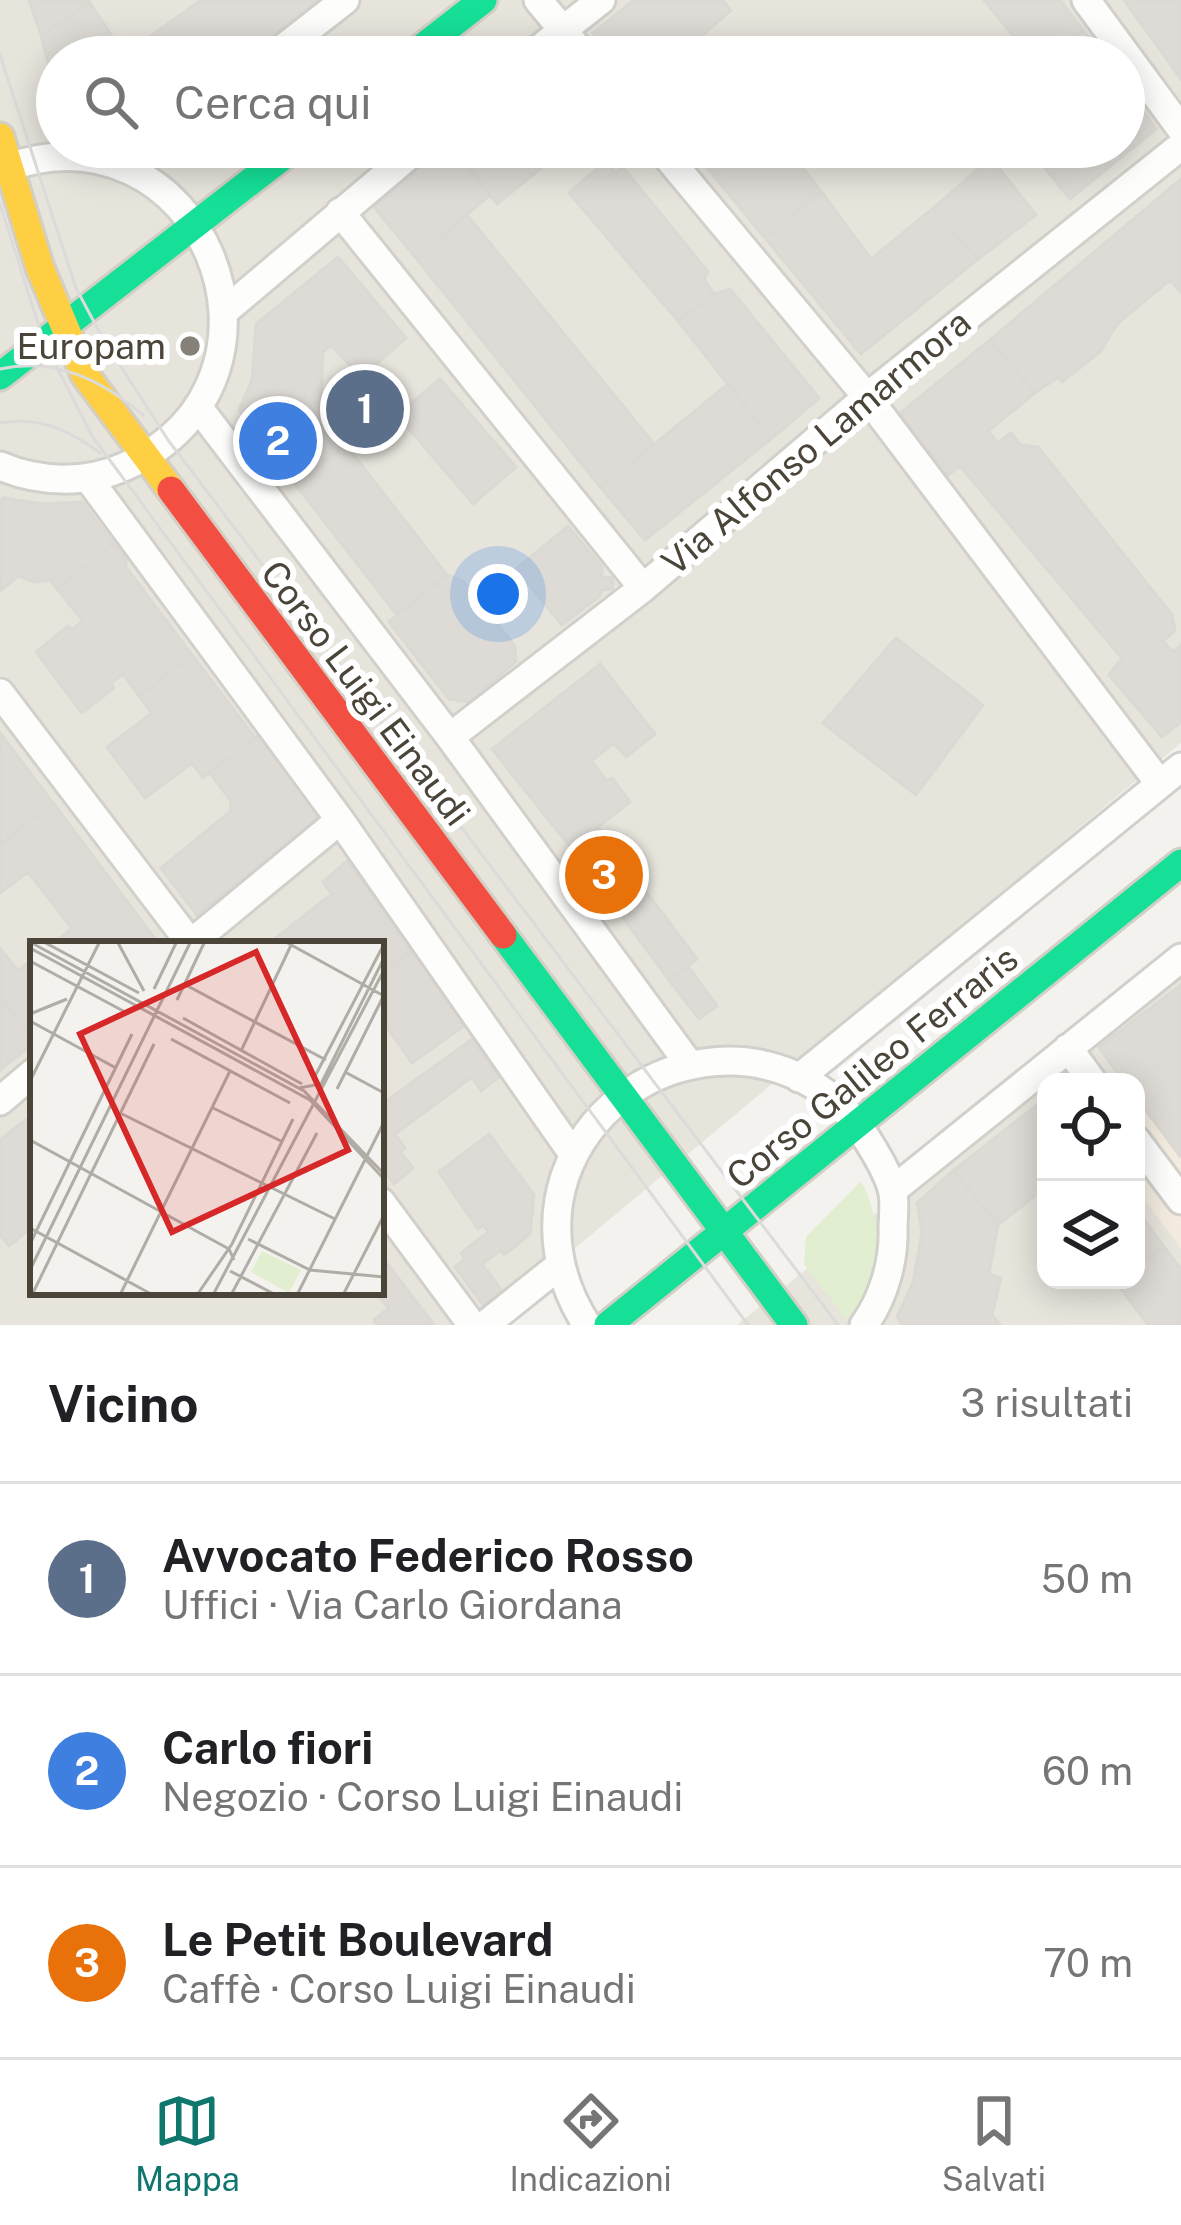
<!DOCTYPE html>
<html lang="it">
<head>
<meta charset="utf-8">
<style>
  :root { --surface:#fff; --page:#f6f6f6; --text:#202124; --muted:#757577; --line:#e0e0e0; --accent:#0f766e }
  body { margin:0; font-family:"Public Sans",sans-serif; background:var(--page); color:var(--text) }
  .controls { position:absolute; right:36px; bottom:36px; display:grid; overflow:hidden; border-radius:24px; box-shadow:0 6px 30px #0003 }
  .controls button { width:108px; height:108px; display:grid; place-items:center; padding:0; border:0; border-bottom:3px solid var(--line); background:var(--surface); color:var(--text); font:60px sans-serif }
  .you { position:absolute; left:498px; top:594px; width:42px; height:42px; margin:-30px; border:9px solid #fff; border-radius:50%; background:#1a73e8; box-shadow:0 0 0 18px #1a73e833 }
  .badge { display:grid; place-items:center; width:78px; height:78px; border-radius:50%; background:var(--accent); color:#fff; font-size:39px; font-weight:700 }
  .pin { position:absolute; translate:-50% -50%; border:6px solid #fff; box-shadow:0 3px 12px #0006 }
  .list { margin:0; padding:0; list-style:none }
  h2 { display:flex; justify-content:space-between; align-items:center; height:156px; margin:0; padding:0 48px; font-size:51px }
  h2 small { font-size:39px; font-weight:400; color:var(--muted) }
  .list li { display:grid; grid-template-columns:78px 1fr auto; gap:36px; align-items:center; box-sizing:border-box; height:192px; padding:0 48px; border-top:3px solid var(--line) }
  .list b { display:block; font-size:45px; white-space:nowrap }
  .list p { margin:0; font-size:39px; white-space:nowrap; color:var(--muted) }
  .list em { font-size:39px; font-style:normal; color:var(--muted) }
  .icon { flex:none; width:66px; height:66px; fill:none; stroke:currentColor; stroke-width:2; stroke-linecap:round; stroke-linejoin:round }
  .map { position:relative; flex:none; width:1181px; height:1325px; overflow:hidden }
  .search { position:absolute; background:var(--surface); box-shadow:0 6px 30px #0003; left:36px; right:36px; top:36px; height:132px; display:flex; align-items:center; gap:30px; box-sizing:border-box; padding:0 42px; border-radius:66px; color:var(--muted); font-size:45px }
  .sheet { height:732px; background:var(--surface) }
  nav { display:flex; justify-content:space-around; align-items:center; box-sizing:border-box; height:168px; border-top:3px solid var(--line); background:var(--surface); font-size:33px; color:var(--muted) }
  nav a { display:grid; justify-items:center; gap:6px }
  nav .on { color:var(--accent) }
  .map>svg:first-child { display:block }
</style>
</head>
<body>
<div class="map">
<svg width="1181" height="1325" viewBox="0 0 1181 1325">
  <rect width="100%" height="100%" fill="#f4f2ee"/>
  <!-- residential -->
  <path fill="#e7e4dc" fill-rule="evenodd" d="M0,0H1181V743L483,1325H0ZM57,57H1124V147H57ZM33,944H381V1292H33Z
    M1181,968V1325H737ZM1046,1082H1136V1280H1046Z"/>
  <!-- commercial -->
  <path fill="#f3ebdf" d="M1136,1097L1181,1158V1249L1136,1188Z"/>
  <!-- green -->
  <path fill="#e1eecf" d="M861,1181C885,1225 883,1283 846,1319L804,1264L806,1237Z"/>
  <!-- building -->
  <path fill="#dedbd6" stroke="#dcd9d4" stroke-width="3" d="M29,0H89L90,3L41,35Z
    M201,0H317L248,57H165L151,36Z
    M634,0H722L731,10L690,46L698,57H613L593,33Z
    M984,0H1060L1083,30L1049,57H1030Z
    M1124,0H1181V79Z
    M90,3L124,54L151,36L165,57H57V97L41,35Z
    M1083,30L1103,57H1049Z
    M1124,85L1156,129L1070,199L1028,147H1124Z
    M444,147H452L490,195L416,258L374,207Z
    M454,147H567L497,204Z
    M702,147H787L821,191L765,238L695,153Z
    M991,158L1036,215L978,259L932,209Z
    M606,161L616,173L622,166L708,272L704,279L714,294L678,321L569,193Z
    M1181,179V292L1170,280L1118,323L1100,352L1062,382L1058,377L1035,393L990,340Z
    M821,191L871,259L932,209L978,259L861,354L765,238Z
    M467,215L654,444L601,488L416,258Z
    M338,257L406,338L361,377L331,345L323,352L321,403L350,440L295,484L239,410L252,380L256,324Z
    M730,289L819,398L771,439L678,321L714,294Z
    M990,340L1035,393L988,431L998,443L1011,433L1021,445L1038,447L1172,615L1175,631L1163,641L1173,652L1181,645V722L1162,737L1109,675L1122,658L960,466L948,475L899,414Z
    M440,379L516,467L473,504L397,415Z
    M728,384L771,439L645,540L601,488Z
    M346,445L447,575L397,615L295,484Z
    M3,498L43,504L82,502L113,543L57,589L51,580L34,582L18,576L0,591V501Z
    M568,526L602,567V577L612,578L613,584L612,589L601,590L600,596L562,625L516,569Z
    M113,543L127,561L125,566L192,655L139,696L123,674L111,683L114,688L82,713L36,652L68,626L72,630L83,621L57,589Z
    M447,575L463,581L515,646L516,661L470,702L449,699L389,622Z
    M896,638L983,705L916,795L823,723Z
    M192,655L255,738L203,778L192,763L145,798L107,747L152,713L139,696Z
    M600,664L655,734L626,757L614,743L591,761L607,781L612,778L630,802L571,848L492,749Z
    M0,733L53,803L0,845Z
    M259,735L320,816L197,915L161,868L230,812L231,801L210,773Z
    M53,803L159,944H53L72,928L28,872L0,893V845Z
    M598,828L697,959L669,980L571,848Z
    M347,861L412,950L383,972L381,944H268L332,894L323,882Z
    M0,948L18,971L33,959V1038L0,997Z
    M412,950L464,1026L412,1063L381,1019V974Z
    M688,966L717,1006L699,1019L669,980Z
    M1181,985V1155L1180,1156L1136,1097V1082H1124L1099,1047Z
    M0,997L33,1038V1044L0,1070Z
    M472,1039L499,1077L481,1091L472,1077L395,1134L405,1148L400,1152L413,1168L394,1184L381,1166V1105Z
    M1046,1098V1187L998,1225L954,1170Z
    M33,1114V1226L9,1246L0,1235V1140Z
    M489,1134L534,1195L530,1234L504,1255L501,1250L482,1264L502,1291L484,1306L455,1267L465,1259L461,1253L488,1232L483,1225L478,1229L439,1172Z
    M954,1170L998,1225L989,1274L1001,1278L992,1315L1000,1325H903L897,1317L913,1283L922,1232L917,1203Z
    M1136,1208L1164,1247L1136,1267Z
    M1164,1247L1181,1269V1325H1148L1116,1282L1136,1280V1267Z
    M381,1255L402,1283L434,1325H377L374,1320L389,1308L375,1292H381Z"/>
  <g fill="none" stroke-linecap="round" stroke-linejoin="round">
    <defs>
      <path id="street" d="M538,0L585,57
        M1086,0L1181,129
        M272,57L345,0
        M529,57L601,0
        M659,147L867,397L1160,784
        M129,169L156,147
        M0,170C201,92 317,378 126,466C87,484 39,483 0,466
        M340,212L643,588
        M225,311L419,147
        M198,407L450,737L689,1064
        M88,478L340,820L573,1154
        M0,693L191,944
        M450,737L643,588L867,397L1181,146
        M190,944L340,820
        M1068,1048L1093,1082
        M799,1078L1181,767
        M0,1101L33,1073
        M1136,1140L1181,1200
        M893,1190L1181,958
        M381,1202L472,1325
        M485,1325L560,1265
        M587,1325C558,1281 548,1227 565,1176C611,1047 788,1017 865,1136C875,1152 889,1174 893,1193C895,1205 893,1218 893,1230C894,1262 883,1299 864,1325"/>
      <path id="fast" d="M410,57L483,0
        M0,376L295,147
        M503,935L794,1325
        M608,1325L1181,863"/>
      <path id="slow" d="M0,137L40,268L85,375L171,490"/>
      <path id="jam" d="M171,490L503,935"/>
    </defs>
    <!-- street casing -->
    <use href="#street" stroke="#d2d0cb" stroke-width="33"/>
    <!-- fast casing -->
    <use href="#fast" stroke="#d3cfc5" stroke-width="33"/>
    <!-- slow casing -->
    <use href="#slow" stroke="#d3cfc5" stroke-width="33"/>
    <!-- jam casing -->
    <use href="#jam" stroke="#d3cfc5" stroke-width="33"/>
    <!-- street -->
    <use href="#street" stroke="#fdfdfc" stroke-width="27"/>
    <!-- fast -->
    <use href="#fast" stroke="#16e098" stroke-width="27"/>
    <!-- slow -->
    <use href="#slow" stroke="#ffcf43" stroke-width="27"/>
    <!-- jam -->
    <use href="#jam" stroke="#f24e42" stroke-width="27"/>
    <!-- tram -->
    <path stroke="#dbdbda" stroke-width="3" d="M0,55L76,288L102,337L168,440L838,1325
      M0,204L44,342L92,436L748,1325
      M0,369C55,357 102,380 143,415
      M0,423C38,416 70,430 100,453"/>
  </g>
  <!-- markers -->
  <circle fill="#868178" stroke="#fff" stroke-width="4.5" cx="190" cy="346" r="12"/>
  <g text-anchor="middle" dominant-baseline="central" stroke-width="12" stroke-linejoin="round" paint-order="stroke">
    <!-- poi labels -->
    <g font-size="36" fill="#4b4439" stroke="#fff" text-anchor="end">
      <text x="166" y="346">Europam</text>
    </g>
    <!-- street labels -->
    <g font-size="36" fill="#4b4439" stroke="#fff">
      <text transform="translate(816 442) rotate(-40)">Via Alfonso Lamarmora</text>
      <text transform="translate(366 693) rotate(53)">Corso Luigi Einaudi</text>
      <text transform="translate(872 1067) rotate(-39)">Corso Galileo Ferraris</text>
    </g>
  </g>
  <!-- overview -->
  <g transform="translate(30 941)">
    <rect width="354" height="354" fill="#f4f2ee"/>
    <path d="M232,310L271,329L259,352L221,331Z" fill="#e1eecf"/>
    <path fill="none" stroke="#b0aca6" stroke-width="3" d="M12,0L109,52M87,0L114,50M254,0L354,55M0,1L274,150L354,233M0,7L280,159L354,238M0,20L97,72M154,43L296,119M124,48L147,0M147,59L175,0M0,73L37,58M153,77L272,143M0,80L86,127M141,98L260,162M211,110L263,0M315,131L354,152M283,139L354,3M0,140L70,0M269,147L291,143L354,17M307,148L354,54M181,166L253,201M90,172L305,278M0,199L199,308L204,319M0,287L123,354M218,298L280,329L354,336M0,303L102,93M0,329L161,0M200,330L246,354M2,354L124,103M90,354L200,130M167,354L202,303L263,178M183,354L354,29M201,354L287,192M267,354L354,181M313,354L354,274"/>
    <path fill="#d62828" fill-opacity="0.15" stroke="#d62828" stroke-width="6" d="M226,11L318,209L142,291L50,93Z"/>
    <rect width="354" height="354" fill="none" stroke="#4b4439" stroke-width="6"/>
  </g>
</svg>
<div class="controls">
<button><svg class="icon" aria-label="locate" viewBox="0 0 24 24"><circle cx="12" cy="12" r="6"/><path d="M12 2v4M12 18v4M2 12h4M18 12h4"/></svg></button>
<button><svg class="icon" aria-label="layers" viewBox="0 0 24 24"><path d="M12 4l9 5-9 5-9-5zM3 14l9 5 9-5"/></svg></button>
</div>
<div class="you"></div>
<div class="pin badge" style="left:365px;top:409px;background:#5c6f8a">1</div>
<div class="pin badge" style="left:278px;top:441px;background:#3f7fe0">2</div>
<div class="pin badge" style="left:604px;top:875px;background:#e8710a">3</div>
<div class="search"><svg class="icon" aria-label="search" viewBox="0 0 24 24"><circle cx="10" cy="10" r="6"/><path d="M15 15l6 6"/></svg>Cerca qui</div>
</div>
<section class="sheet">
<h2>Vicino<small>3 risultati</small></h2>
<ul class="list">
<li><span class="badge" style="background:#5c6f8a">1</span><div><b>Avvocato Federico Rosso</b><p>Uffici · Via Carlo Giordana</p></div><em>50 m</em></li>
<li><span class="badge" style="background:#3f7fe0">2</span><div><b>Carlo fiori</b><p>Negozio · Corso Luigi Einaudi</p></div><em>60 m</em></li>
<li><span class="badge" style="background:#e8710a">3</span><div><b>Le Petit Boulevard</b><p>Caffè · Corso Luigi Einaudi</p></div><em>70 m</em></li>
</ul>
</section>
<nav>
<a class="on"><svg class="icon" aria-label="map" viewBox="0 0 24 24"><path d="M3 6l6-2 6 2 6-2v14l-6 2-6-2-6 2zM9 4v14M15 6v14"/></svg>Mappa</a>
<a><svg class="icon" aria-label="directions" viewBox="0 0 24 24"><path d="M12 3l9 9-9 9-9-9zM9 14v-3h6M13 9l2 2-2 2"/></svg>Indicazioni</a>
<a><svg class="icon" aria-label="saved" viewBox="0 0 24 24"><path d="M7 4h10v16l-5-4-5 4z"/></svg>Salvati</a>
</nav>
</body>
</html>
